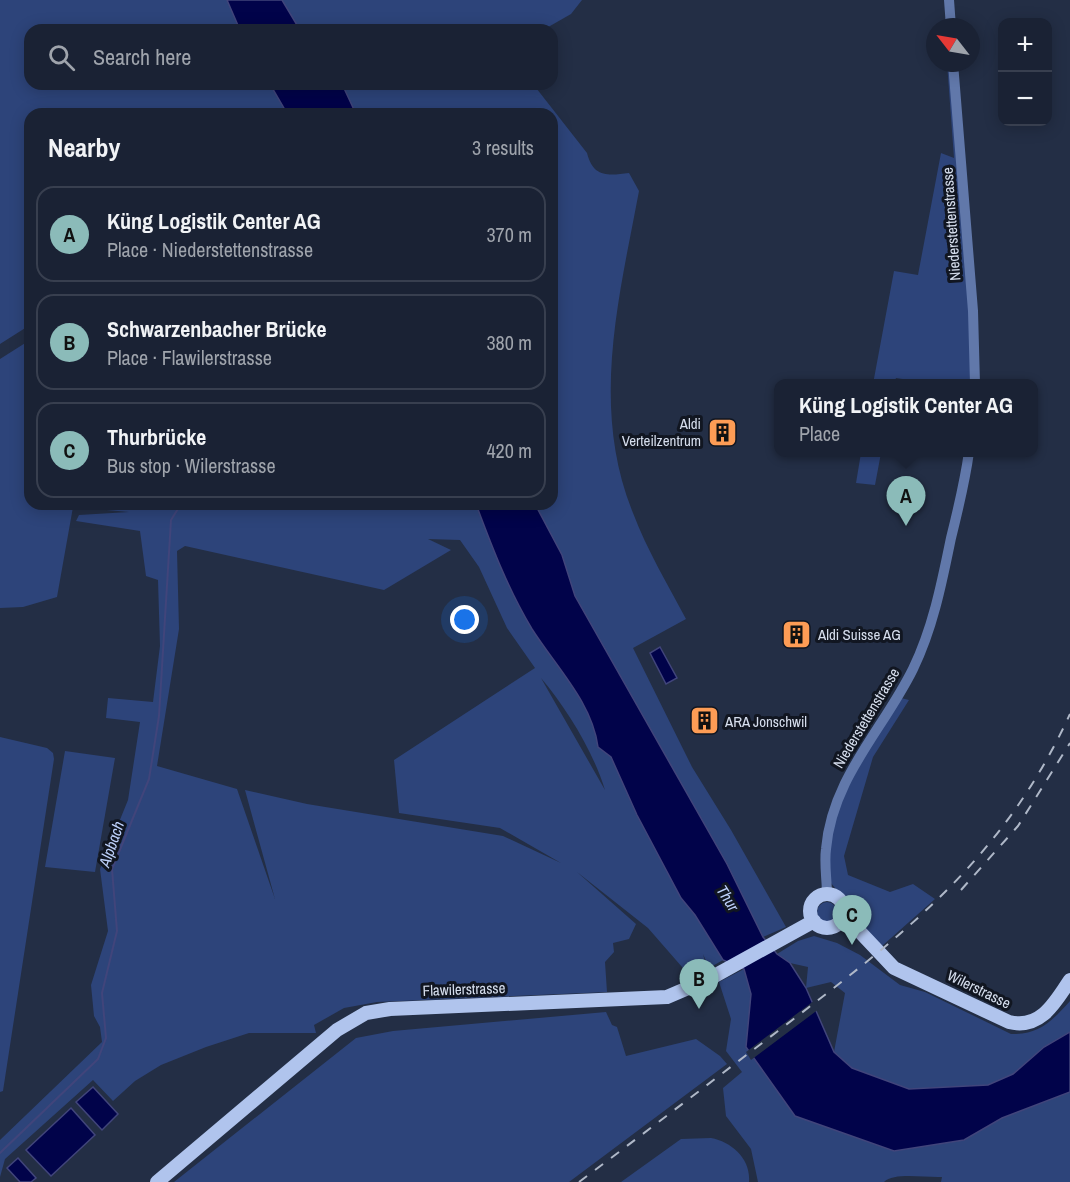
<!DOCTYPE html>
<html lang="en">
<head>
<meta charset="utf-8">
<style>
  :root { --surface:#1a2234; --page:#232a3c; --text:#f1f3f6; --muted:#9fa4ac; --line:#383f4f; --accent:#8bbbb9 }
  body { margin:0; font-family:"Archivo Narrow",sans-serif; background:var(--page); color:var(--text) }
  .controls { position:absolute; right:18px; top:18px; display:grid; overflow:hidden; border-radius:12px; box-shadow:0 3px 15px #0003 }
  .controls button { width:54px; height:54px; display:grid; place-items:center; padding:0; border:0; border-bottom:2px solid var(--line); background:var(--surface); color:var(--text); font:30px sans-serif }
  .compass { position:absolute; left:926px; top:18px; width:54px; height:54px; border-radius:50%; background:var(--surface); box-shadow:0 3px 15px #0003; rotate:301deg }
  .you { position:absolute; left:465px; top:620px; width:21px; height:21px; margin:-15px; border:4px solid #fff; border-radius:50%; background:#1a73e8; box-shadow:0 0 0 9px #1a73e833 }
  .badge { display:grid; place-items:center; width:39px; height:39px; border-radius:50%; background:var(--accent); color:#111; font-size:20px; font-weight:700 }
  .pin { position:absolute; translate:-50% -50px; filter:drop-shadow(0 2px 3px #0008) }
  .pin::after { content:''; position:absolute; top:32px; width:21px; height:18px; background:inherit; clip-path:polygon(0 0,100% 0,50% 100%) }
  .popup { position:absolute; left:774px; top:379px; width:264px; height:78px; box-sizing:border-box; display:grid; place-content:center; border-radius:12px; background:var(--surface); filter:drop-shadow(0 2px 4px #0005); font-size:20px; white-space:nowrap; color:var(--muted) }
  .popup b { font-size:22px; color:var(--text) }
  .popup::after { content:''; position:absolute; left:50%; top:100%; margin-left:-12px; border:12px solid transparent; border-top-color:var(--surface) }
  .list { margin:0; padding:0; list-style:none }
  h2 { display:flex; justify-content:space-between; align-items:center; height:78px; margin:0; padding:0 24px; font-size:26px }
  h2 small { font-size:20px; font-weight:400; color:var(--muted) }
  .list li { display:grid; grid-template-columns:39px 1fr auto; gap:18px; align-items:center; box-sizing:border-box; height:96px; margin:0 12px 12px; padding:0 12px; border:2px solid var(--line); border-radius:18px }
  .list b { display:block; font-size:22px; white-space:nowrap }
  .list p { margin:0; font-size:20px; white-space:nowrap; color:var(--muted) }
  .list em { font-size:20px; font-style:normal; color:var(--muted) }
  .icon { flex:none; width:33px; height:33px; fill:none; stroke:currentColor; stroke-width:2; stroke-linecap:round; stroke-linejoin:round }
  .map { position:relative; flex:none; width:1070px; height:1182px; overflow:hidden }
  .search { position:absolute; background:var(--surface); box-shadow:0 3px 15px #0003; left:24px; top:24px; width:534px; height:66px; display:flex; align-items:center; gap:15px; box-sizing:border-box; padding:0 21px; border-radius:18px; color:var(--muted); font-size:22px }
  .panel { position:absolute; background:var(--surface); box-shadow:0 3px 15px #0003; left:24px; top:108px; width:534px; height:402px; border-radius:18px }
  .map>svg:first-child { display:block }
</style>
</head>
<body>
<div class="map">
<svg width="1070" height="1182" viewBox="0 0 1070 1182">
  <rect width="100%" height="100%" fill="#232e45"/>
  <!-- green -->
  <path fill="#2d447a" fill-rule="evenodd" d="M0,0H227L240,30H30V84H270L285,110L276,114H30V325L0,344Z
    M282,0H582L571,14L543,30H300Z
    M947,63H949L975,383H928L896,378L894,383L873,384L894,271L918,275L941,153L954,158Z
    M342,84H533L587,153C593,177 607,176 629,173L639,191C619,298 590,407 633,513C647,550 668,585 686,619L633,648L692,767L731,830L786,927L763,937L727,864L575,596L562,555L535,504H552V114H356Z
    M30,340V504H476C492,547 508,589 532,629C555,667 592,702 598,747L611,757L637,815L681,898L695,915L723,960L709,968L703,954L707,969L689,975L648,928L577,872L636,924L629,939L613,943L614,952L605,962L607,992L377,1002L344,1008L314,1025L316,1033H249L206,1047L161,1065L135,1081L113,1101L93,1080L5,1159L0,1177V1140L102,1042L100,1027L94,1016L91,985L108,931L100,869L128,800L140,722L106,718L108,698L153,702L160,646L158,580L146,576L140,531L76,521L79,515L129,512L73,507L57,597L23,607L0,608V359ZM428,539L460,540L479,567L507,628L535,668L394,760L399,813L500,828L561,863L503,836L307,804L245,790L275,899L237,789L157,766L179,629L177,551L185,546L384,590L451,550ZM541,678C567,709 593,751 605,790Z
    M861,453H881L875,485L856,483Z
    M897,697L909,700L873,757L844,856L848,875L890,892L913,884L935,899L882,946L853,918L851,908L827,878L832,814Z
    M0,737L47,748L53,753L54,759L3,1091L0,1092Z
    M65,751L115,758L95,872L45,867Z
    M817 912a10 10 0 1 1 20 0a10 10 0 1 1-20 0Z
    M814,936L837,943L860,955L900,985L925,992L1011,1034C1039,1035 1052,1021 1070,1001V1032L1044,1047L1013,1074L988,1085L909,1089L852,1068L834,1052L845,993L831,982L806,988L808,967L790,963L777,954L798,941Z
    M744,969L751,994L746,1047L795,1116L894,1151L964,1140L1002,1118L1070,1092V1182H941L942,1177C926,1178 894,1172 884,1182H758L751,1149L726,1116L723,1088L742,1072L726,1051L731,1019L719,982Z
    M606,1012L612,1025L617,1027L626,1056L696,1039L720,1056L727,1064L569,1182H174L356,1038L393,1031Z
    M711,1138C732,1142 751,1159 749,1182H621L681,1139Z"/>
  <!-- water -->
  <path fill="#01034a" stroke="#41457b" stroke-width="1.5" d="M227,0H282L300,30H240Z
    M270,84H342L356,114H276L285,110Z
    M476,504H535L562,555L575,596L727,864L763,937L777,954L790,963L806,988L834,1052L852,1068L909,1089L988,1085L1013,1074L1044,1047L1070,1032V1092L1002,1118L964,1140L894,1151L795,1116L746,1047L751,994L744,969L723,960L695,915L681,898L637,815L611,757L598,747C592,702 556,667 532,629C508,589 492,547 476,504Z
    M660,647L677,678L666,684L650,653Z
    M93,1087L118,1114L102,1130L76,1102Z
    M71,1108L95,1135L51,1176L26,1150Z
    M18,1158L36,1178L31,1182H20L7,1168Z"/>
  <!-- pier -->
  <path fill="#232e45" d="M815,1000L819,1009L751,1060L746,1052Z"/>
  <g fill="none" stroke-linecap="round" stroke-linejoin="round">
    <!-- stream -->
    <path stroke="#41457b" stroke-width="2" d="M0,1153L98,1059L106,1038L102,993L117,931L112,869L149,779L159,716L171,520L181,504"/>
    <!-- minor -->
    <path stroke="#6178aa" stroke-width="10" d="M949,0L951,27
      M953,63L973,311L975,384
      M827,895C827,880 824,864 826,849C832,778 883,730 913,669C933,628 942,582 951,538C958,510 965,481 969,452"/>
    <!-- major -->
    <path stroke="#b0c4ed" stroke-width="14" d="M810 911a17 17 0 1 1 34 0a17 17 0 1 1-34 0Z
      M845,916L894,968L1009,1022C1040,1030 1055,1003 1070,980
      M157,1182L337,1030L366,1013L390,1009L667,997L709,979L814,921"/>
    <!-- rail -->
    <path stroke="#afb8c8" stroke-width="2" stroke-dasharray="10 10" stroke-linecap="butt" d="M961,890L1018,826L1070,743
      M579,1182C646,1132 712,1081 778,1031C903,935 1002,861 1070,714"/>
  </g>
  <!-- icons -->
  <defs>
    <symbol id="building-square" viewBox="-11 -11 22 22"><rect x="-9" y="-9" width="18" height="18" rx="4" fill="#fd9c55" stroke="#111621"/><path d="M-4-6H4V6H1V3H-1V6H-4ZM-2.5-4.3h1.7v1.8h-1.7ZM.8-4.3h1.7v1.8H.8ZM-2.5-1h1.7V.8h-1.7ZM.8-1h1.7V.8H.8Z" fill="#111"/></symbol>
  </defs>
  <g fill-rule="evenodd">
    <use href="#building-square" x="706" y="416" width="33" height="33"/>
    <use href="#building-square" x="780" y="618" width="33" height="33"/>
    <use href="#building-square" x="688" y="704" width="33" height="33"/>
  </g>
  <g text-anchor="middle" dominant-baseline="central" stroke-width="6" stroke-linejoin="round" paint-order="stroke">
    <!-- street labels -->
    <g font-size="15" fill="#d6deed" stroke="#111621">
      <text transform="translate(951 224) rotate(-94)">Niederstettenstrasse</text>
      <text transform="translate(866 718) rotate(-59)">Niederstettenstrasse</text>
      <text transform="translate(464 989) rotate(-2)">Flawilerstrasse</text>
      <text transform="translate(979 989) rotate(26)">Wilerstrasse</text>
    </g>
    <!-- poi labels -->
    <g font-size="15" fill="#d6deed" stroke="#111621" text-anchor="start">
      <text x="701" y="423" text-anchor="end">Aldi<tspan x="701" dy="17">Verteilzentrum</tspan></text>
      <text x="818" y="634">Aldi Suisse AG</text>
      <text x="725" y="721">ARA Jonschwil</text>
    </g>
    <!-- water labels -->
    <g font-size="16" font-style="italic" fill="#bdd0fa" stroke="#111621">
      <text transform="translate(111 844) rotate(-71)">Alpbach</text>
      <text transform="translate(728 898) rotate(58)">Thur</text>
    </g>
  </g>
</svg>
<div class="controls">
<button>+</button>
<button>−</button>
</div>
<svg class="compass" viewBox="-18 -18 36 36"><path d="M0-13l5 13h-10z" fill="#e53935"/><path d="M0 13l5-13h-10z" fill="#9fa4ac"/></svg>
<div class="you"></div>
<div class="pin badge" style="left:906px;top:526px">A</div>
<div class="popup"><b>Küng Logistik Center AG</b>Place</div>
<div class="pin badge" style="left:699px;top:1009px">B</div>
<div class="pin badge" style="left:852px;top:945px">C</div>
<div class="search"><svg class="icon" aria-label="search" viewBox="0 0 24 24"><circle cx="10" cy="10" r="6"/><path d="M15 15l6 6"/></svg>Search here</div>
<section class="panel">
<h2>Nearby<small>3 results</small></h2>
<ul class="list">
<li><span class="badge">A</span><div><b>Küng Logistik Center AG</b><p>Place · Niederstettenstrasse</p></div><em>370 m</em></li>
<li><span class="badge">B</span><div><b>Schwarzenbacher Brücke</b><p>Place · Flawilerstrasse</p></div><em>380 m</em></li>
<li><span class="badge">C</span><div><b>Thurbrücke</b><p>Bus stop · Wilerstrasse</p></div><em>420 m</em></li>
</ul>
</section>
</div>
</body>
</html>
